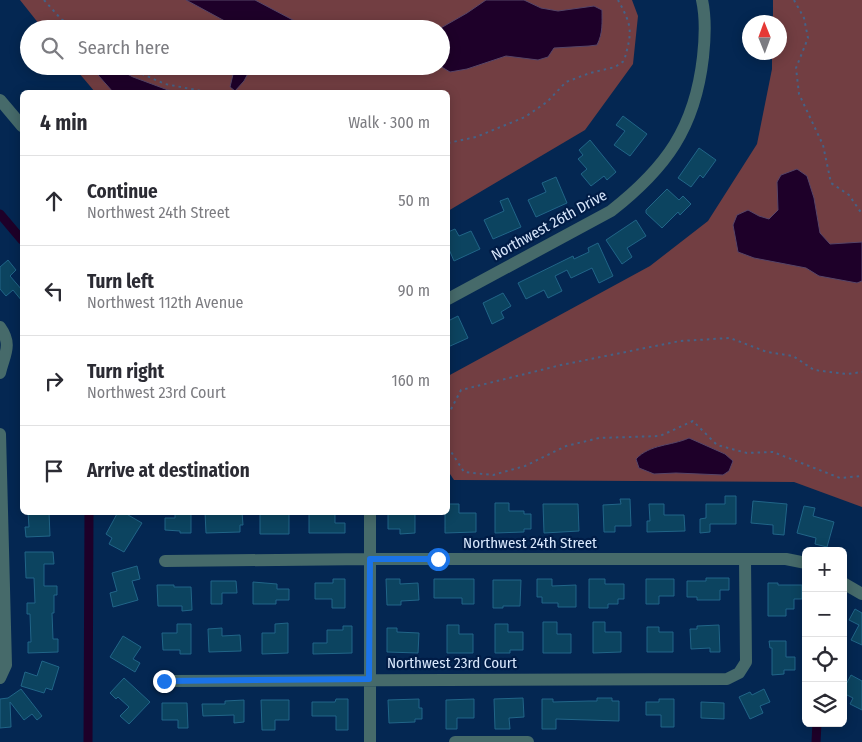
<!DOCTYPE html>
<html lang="en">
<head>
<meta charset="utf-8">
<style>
  :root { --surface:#fff; --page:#f2f2f3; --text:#2b2b33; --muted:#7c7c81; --line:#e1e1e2 }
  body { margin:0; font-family:"Fira Sans Condensed",sans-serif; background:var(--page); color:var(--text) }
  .controls { position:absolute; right:15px; bottom:15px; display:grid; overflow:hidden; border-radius:8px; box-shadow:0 2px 12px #0003 }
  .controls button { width:45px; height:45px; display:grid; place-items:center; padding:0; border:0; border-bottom:1px solid var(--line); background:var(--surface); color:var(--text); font:25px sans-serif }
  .compass { position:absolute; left:742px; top:15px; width:45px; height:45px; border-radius:50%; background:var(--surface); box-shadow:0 2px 12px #0003; rotate:359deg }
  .stop { position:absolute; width:15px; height:15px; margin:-11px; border:4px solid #1a73e8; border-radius:50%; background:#fff }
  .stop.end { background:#1a73e8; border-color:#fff; box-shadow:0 1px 5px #0008 }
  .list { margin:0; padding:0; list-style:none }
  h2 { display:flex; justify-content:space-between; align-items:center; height:65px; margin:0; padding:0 20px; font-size:21px }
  h2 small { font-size:16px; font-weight:400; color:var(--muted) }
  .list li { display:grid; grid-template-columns:32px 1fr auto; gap:15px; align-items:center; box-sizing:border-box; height:90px; padding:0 20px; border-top:1px solid var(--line) }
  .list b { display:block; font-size:19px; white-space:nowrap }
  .list p { margin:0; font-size:16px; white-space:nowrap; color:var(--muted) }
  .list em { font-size:16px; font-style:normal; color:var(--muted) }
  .icon { flex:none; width:28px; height:28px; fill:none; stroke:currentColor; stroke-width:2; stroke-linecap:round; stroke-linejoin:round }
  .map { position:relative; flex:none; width:862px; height:742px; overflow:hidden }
  .search { position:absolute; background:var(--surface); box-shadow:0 2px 12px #0003; left:20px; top:20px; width:430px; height:55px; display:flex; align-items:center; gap:12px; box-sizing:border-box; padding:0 18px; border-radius:28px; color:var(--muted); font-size:19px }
  .panel { position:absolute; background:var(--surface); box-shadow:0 2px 12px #0003; left:20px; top:90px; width:430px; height:425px; border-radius:8px }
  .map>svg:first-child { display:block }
</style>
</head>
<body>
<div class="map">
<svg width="862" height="742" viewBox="0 0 862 742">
  <rect width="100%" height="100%" fill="#042752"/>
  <!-- green -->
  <path fill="#723e42" d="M20,0H632L638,16L633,64L585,130L448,211V92H95L73,66H441V29H43Z
    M773,0H862V507L794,482L454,480L448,471V376L650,266L708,221L757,144L772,69V53L780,52V22H773Z"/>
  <!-- water -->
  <path fill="#1e0029" stroke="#564568" d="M186,0H255L310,29H235L234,26Z
    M486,0H524L541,8L558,11L594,6L602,10C602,23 603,33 597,45L589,46L554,48L548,57L538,60L506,56L467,69L450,72L440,66L441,29H439L467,13Z
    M90,66H112L133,77L168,90L182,92H113Z
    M235,66H252L244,81L235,91L230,87Z
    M797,169L807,176L814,198L820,233L830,244L862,242V281L857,283L819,276L806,268L754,258L738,252L733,225L737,215L748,210L759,216L769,219L778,210L777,182L781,175Z
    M689,438L725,454L733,461L729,471L723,475L676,473L654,474L639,468L636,459C650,444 671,446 689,438Z"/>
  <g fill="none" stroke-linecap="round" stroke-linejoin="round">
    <!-- canal -->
    <path stroke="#1e0029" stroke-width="9" d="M0,214L22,240
      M88,742L89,512
      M816,742L817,723"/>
  </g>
  <!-- building -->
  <path fill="#0c4460" stroke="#216588" d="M623,116L647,134L630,156L614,145L625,131L616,125Z
    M590,140L616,172L607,180L604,176L591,186L581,174L587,169L578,159L583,155L579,150Z
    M699,148L716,160L703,178L700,175L691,187L678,178Z
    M556,177L567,203L536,217L528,200L546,192L542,183Z
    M667,189L679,200L683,196L691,204L680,215L678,212L662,228L646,213V210Z
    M508,198L521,227L493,239L484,220L504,211L500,201Z
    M636,220L646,236L627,248L632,257L622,264L606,240Z
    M455,229L459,236L471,231L480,249L454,261L448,247V232Z
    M598,243L613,276L599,283L592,268L571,278L567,270L555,276L562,291L548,298L544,290L526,299L518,283L573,256L574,259L589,252L588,248Z
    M8,260L16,270L10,276L22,290V301L13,290L6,296L0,289V267Z
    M503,293L511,306L501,312L504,318L492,324L483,303Z
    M458,316L468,338L448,347V321Z
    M725,496H736V524H710V532L700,533V519L706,518V504H725Z
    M620,499H630L631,526H615V532H604L603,505L621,504Z
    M753,501L787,504L784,535L773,534V525L751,523Z
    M495,503H509V511H524V514H531V529H524V532L495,533Z
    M448,504H459V513H476V532L445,533V512H448Z
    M543,504H578L579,531L544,533Z
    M649,504H664V515H684L685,531L647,532V521H650Z
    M804,506L815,508L813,516L834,522L827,547L815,544L816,538L797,533Z
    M28,512H49L50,536L26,537L25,527H29Z
    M118,512H123L142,523L124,552L109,544L112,538L106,534Z
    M175,512H191V533H180V531L165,530V518H175Z
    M205,512H242L243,525H240V532L206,533Z
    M260,512H289V534H260Z
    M309,512L335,513V523H345V533H309Z
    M388,512H415V533L400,534V529H388Z
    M25,552H53L54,564H44V586H57V595H54V613H52L53,639H58V652L28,653V642H31L30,614H27V603H35L34,578H26Z
    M137,566L140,579L132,581L138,600L113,607L110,593L117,591L112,573Z
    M706,578H729V590H720V600H697V597H687V581H706Z
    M333,579H345V608H332V599H315V583H333Z
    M386,579H400V584L418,583L419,600L401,601V605H387Z
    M434,579H474V604H462V598H434Z
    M537,579H552V586L576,585V607H558V603H542V597H537Z
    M589,579H605V584H624V599H618V604H608V608H589Z
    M646,579H674V596H659V604H646Z
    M493,580H521L520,606H503V608H493Z
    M211,581H236L237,593H222V604H211Z
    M253,582L277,584V589H289V600H276V604H253Z
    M768,583H778V585H802V599H794V609H786V616H768Z
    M157,585H174V587H191L192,610L182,611V606H158Z
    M855,609L862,613V645L851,640L859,625L849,620Z
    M543,622H557V634H571V653H543Z
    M593,622H605V632H621V652L593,653Z
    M288,623V653L262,654V633H275V624Z
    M177,624H191V654H180V650H163L162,633H177Z
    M495,624H508V632H523V650H510V653H495Z
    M447,625H459V634H473V653H447Z
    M719,625L720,652H710V648L691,649L690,629H697V626Z
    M343,626H352V653L313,654V643H327V630H343Z
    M647,627H659V632H673V652H647Z
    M222,628V636L240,635L241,651L209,652L208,629Z
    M387,628H397V632L419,633L418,653L387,652Z
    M123,636L141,647L133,659L140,663L135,672L110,657Z
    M769,641H786V657H795V670H784V674L772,675V648H770Z
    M42,661L59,667L52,690L46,688L44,693L21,686L25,672L37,676Z
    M851,675L862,681V710L850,704L853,698L843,693V690Z
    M124,678L150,702L129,724L120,716L129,707L118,697L116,699L110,693Z
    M21,689L42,716L37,720L32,714L24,720L10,702L11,727L0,728V699L8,698Z
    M764,689L770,702L760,706L763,713L750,719L739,697L750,692L752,695Z
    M523,698L524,717L509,718L510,729H495L494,699Z
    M597,698H612V701H619V721L556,719V729H542V699H553V702L589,701H597Z
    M336,699H348V730H336V716H312V702H335Z
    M419,699V708H422V719H415V722L389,723L388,700Z
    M474,699V718H457V729H446V700Z
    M659,699H674V727H661V715H646V702H659Z
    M244,700V722L234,723V715L203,716L202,704H225V701Z
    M261,700H289V720H275V730H262Z
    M701,702L724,703V719L701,718Z
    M162,703H187L188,728H178V720H162Z"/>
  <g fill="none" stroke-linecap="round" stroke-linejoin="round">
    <!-- path -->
    <path stroke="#456286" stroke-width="2" stroke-dasharray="2.5 4" stroke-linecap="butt" d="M44,0L61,19L77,29
      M794,0L804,18L808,38L796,68L799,94L823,145L831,183L849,195L862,214
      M124,66L165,84L201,91L228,92
      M448,143L476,137L525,117L547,102L566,82L590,73L615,67L624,61C632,32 633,27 618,0
      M448,415L461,390L561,365L680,341L730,338L767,352L793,356L814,370L847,374L862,372
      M448,447L464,472L493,475L525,466L566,446L599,438L660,436L693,421L717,445L747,453L773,452L840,478L862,476"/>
    <!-- minor -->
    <path stroke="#466a6a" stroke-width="12" d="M0,100L22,126
      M448,299L611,211C666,168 695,128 703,57C705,39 706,18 702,0
      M0,327C13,345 4,355 0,373
      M0,434L6,665L0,678
      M165,561L370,559H786L806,563
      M843,583L862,594
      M164,681L727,679L739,673L746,662L745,559
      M370,742V512
      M455,742H528"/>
  </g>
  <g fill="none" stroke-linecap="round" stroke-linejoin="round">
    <!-- route -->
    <path stroke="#1a73e8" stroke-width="6" d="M164,681L369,679L370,559H438"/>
  </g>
  <g text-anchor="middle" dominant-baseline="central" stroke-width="4.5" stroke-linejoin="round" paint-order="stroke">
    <!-- street labels -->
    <g font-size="15" fill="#d8e7fc" stroke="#001c46">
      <text transform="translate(549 225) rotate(-29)">Northwest 26th Drive</text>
      <text x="530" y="543">Northwest 24th Street</text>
      <text x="452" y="663">Northwest 23rd Court</text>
    </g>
  </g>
</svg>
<div class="controls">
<button>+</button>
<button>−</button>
<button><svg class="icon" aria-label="locate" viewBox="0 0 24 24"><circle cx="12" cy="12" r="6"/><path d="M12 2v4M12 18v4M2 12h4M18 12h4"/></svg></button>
<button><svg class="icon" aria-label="layers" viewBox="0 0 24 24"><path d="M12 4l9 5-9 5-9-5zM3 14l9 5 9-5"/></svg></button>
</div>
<svg class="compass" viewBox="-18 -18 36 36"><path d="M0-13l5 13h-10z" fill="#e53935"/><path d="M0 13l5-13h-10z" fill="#7c7c81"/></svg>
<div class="stop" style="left:438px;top:559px"></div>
<div class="stop end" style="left:164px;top:681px"></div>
<div class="search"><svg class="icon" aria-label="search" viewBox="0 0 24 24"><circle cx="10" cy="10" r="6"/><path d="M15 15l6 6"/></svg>Search here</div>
<section class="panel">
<h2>4 min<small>Walk · 300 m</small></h2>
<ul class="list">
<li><svg class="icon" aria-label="ahead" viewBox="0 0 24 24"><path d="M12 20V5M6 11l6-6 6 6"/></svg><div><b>Continue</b><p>Northwest 24th Street</p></div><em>50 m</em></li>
<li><svg class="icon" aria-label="left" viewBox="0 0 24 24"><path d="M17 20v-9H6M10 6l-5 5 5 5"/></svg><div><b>Turn left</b><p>Northwest 112th Avenue</p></div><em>90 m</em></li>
<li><svg class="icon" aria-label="right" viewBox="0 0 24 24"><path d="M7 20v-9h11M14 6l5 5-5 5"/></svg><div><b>Turn right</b><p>Northwest 23rd Court</p></div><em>160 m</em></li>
<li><svg class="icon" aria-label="arrive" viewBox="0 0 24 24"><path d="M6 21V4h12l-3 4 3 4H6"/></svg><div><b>Arrive at destination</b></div></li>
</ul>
</section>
</div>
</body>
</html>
